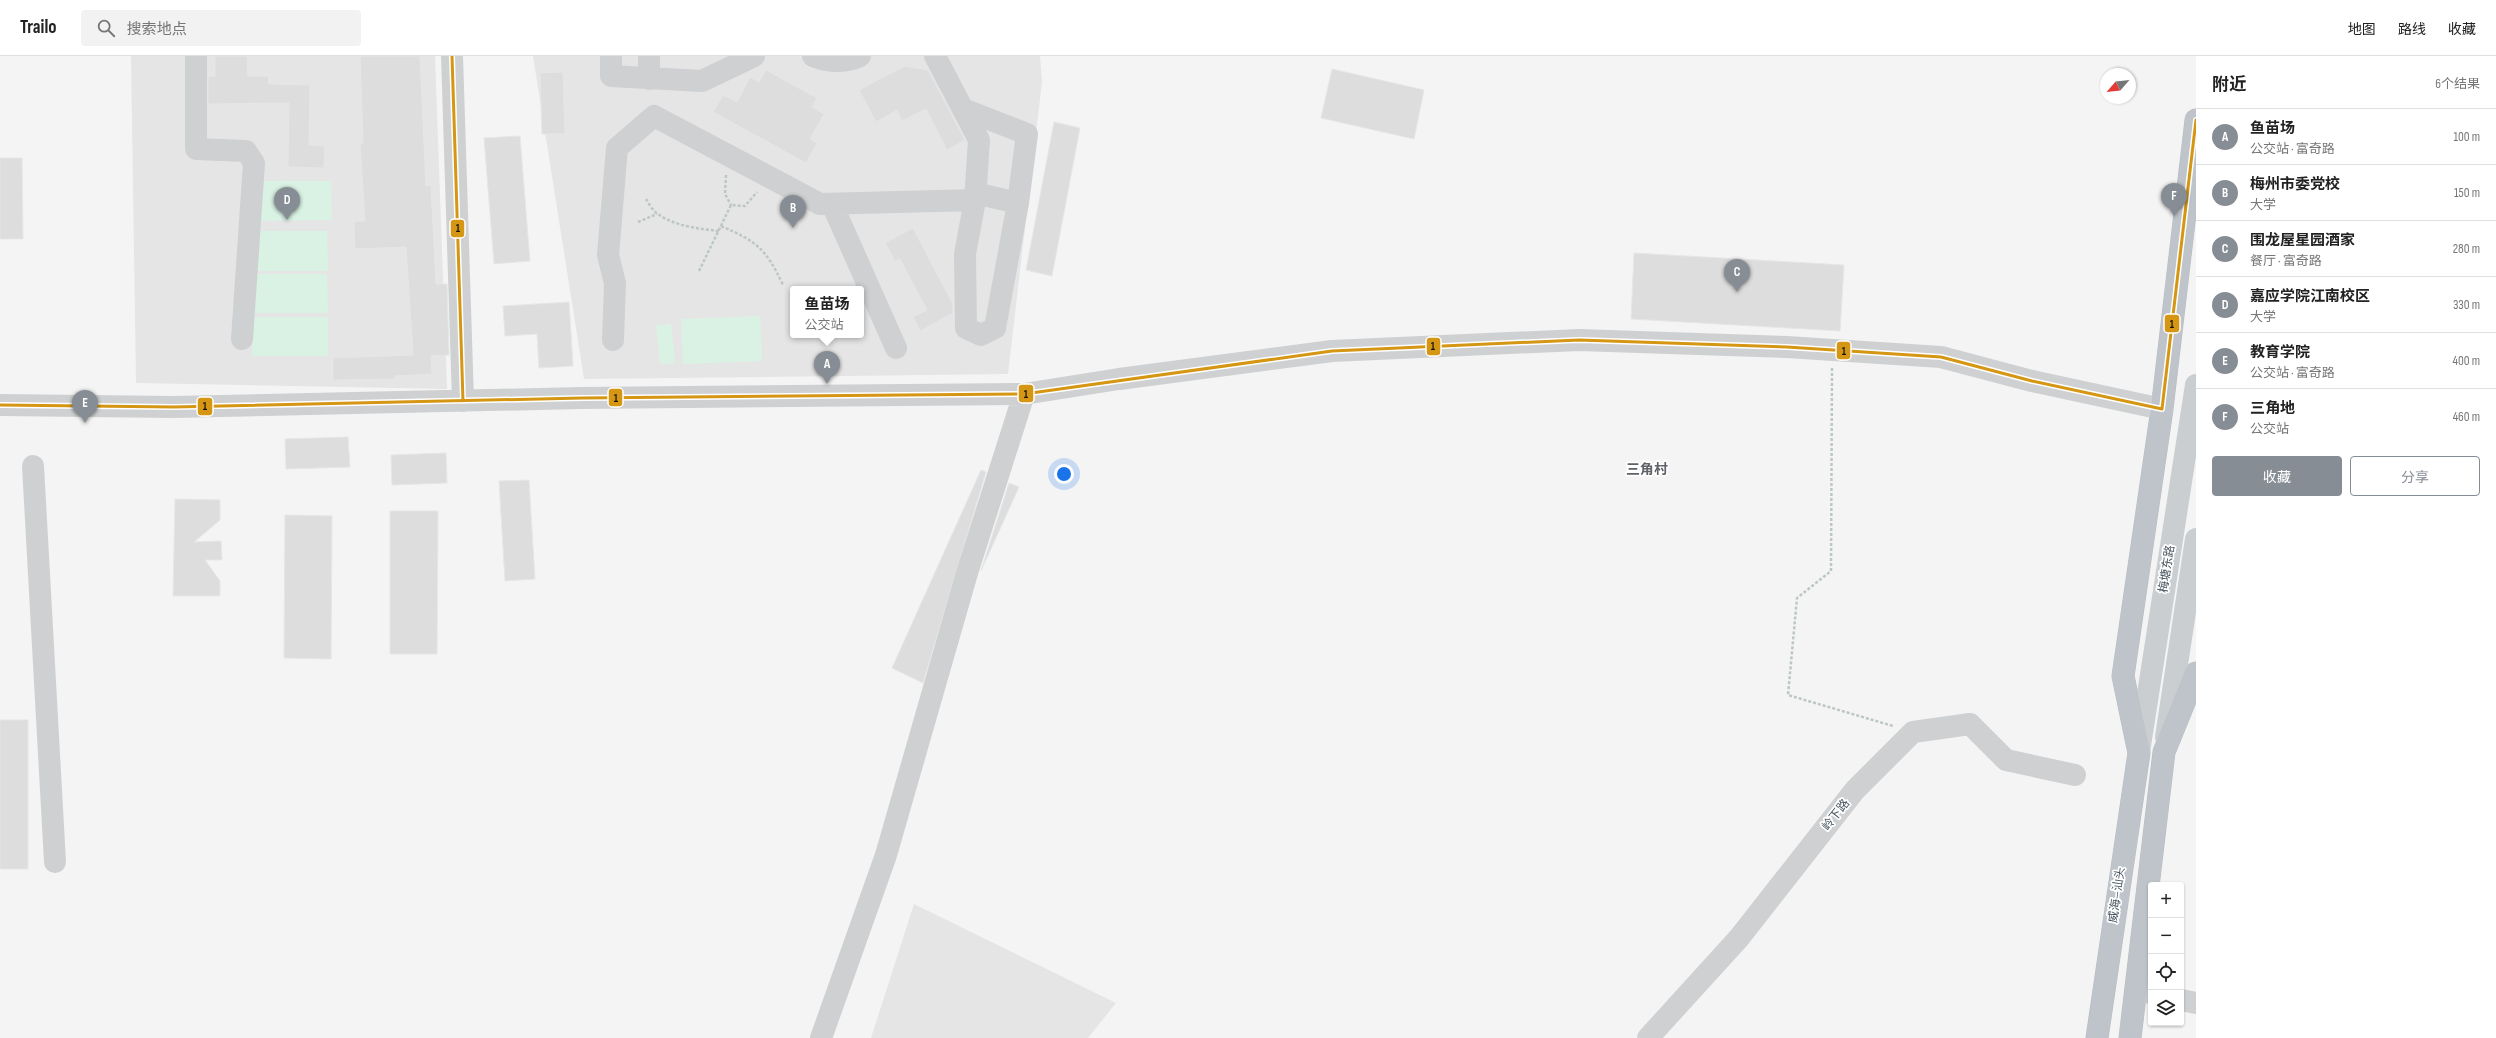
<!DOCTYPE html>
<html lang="zh">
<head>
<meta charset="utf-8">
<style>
  :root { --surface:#fff; --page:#f2f2f2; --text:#222; --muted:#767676; --line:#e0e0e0; --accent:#868d94 }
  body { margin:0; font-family:"Sofia Sans Condensed","Noto Sans SC",sans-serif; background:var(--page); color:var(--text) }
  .controls { position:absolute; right:12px; bottom:12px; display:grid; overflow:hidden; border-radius:4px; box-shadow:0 1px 3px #0004 }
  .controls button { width:36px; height:36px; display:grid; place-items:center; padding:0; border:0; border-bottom:1px solid var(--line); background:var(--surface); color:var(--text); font:20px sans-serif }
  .compass { position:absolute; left:2100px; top:12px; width:36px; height:36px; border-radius:50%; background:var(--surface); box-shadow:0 1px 3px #0004; rotate:242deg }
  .you { position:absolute; left:1064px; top:418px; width:14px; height:14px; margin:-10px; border:3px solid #fff; border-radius:50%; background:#1a73e8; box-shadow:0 0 0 6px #1a73e833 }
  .badge { display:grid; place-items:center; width:26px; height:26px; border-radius:50%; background:var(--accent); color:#fff; font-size:13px; font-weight:700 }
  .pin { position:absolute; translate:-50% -33px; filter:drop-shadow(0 1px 2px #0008) }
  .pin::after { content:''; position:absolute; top:21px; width:14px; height:12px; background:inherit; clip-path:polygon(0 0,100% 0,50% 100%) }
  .popup { position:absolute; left:790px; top:230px; width:74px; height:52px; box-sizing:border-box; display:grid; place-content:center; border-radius:4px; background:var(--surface); filter:drop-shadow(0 1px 3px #0005); font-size:13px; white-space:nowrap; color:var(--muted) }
  .popup b { font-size:15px; color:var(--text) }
  .popup::after { content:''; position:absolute; left:50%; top:100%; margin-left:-8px; border:8px solid transparent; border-top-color:var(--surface) }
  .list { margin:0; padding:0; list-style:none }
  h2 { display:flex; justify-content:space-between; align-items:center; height:52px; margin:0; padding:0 16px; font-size:17px }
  h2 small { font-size:13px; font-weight:400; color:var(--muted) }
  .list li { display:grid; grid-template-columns:26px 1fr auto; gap:12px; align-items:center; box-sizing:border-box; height:56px; padding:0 16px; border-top:1px solid var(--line) }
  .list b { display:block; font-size:15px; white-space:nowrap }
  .list p { margin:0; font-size:13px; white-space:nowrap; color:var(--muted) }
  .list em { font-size:13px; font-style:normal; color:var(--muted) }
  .actions { display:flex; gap:8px; padding:12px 16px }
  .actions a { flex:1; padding:9px 0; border:1px solid var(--accent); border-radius:4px; text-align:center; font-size:14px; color:var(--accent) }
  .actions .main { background:var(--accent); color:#fff }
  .icon { flex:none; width:22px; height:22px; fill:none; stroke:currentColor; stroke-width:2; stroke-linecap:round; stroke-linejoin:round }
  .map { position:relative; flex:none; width:2196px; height:982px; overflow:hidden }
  header { display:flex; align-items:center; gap:24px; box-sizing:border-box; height:56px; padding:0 20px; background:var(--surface); border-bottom:1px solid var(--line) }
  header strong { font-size:19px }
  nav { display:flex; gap:22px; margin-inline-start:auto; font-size:14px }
  .search { width:280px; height:36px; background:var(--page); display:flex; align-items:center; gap:10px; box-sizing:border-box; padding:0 14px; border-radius:4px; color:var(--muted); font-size:15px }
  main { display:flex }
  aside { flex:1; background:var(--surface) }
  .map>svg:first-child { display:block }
</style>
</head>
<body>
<header>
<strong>Trailo</strong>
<div class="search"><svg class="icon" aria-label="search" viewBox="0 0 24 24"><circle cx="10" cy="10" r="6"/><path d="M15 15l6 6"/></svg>搜索地点</div>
<nav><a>地图</a><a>路线</a><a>收藏</a></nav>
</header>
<main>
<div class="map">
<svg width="2196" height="982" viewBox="0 0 2196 982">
  <rect width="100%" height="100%" fill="#f4f4f4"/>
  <!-- education -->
  <path fill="#e6e5e6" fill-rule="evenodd" d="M131,0H435L447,333L136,327Z
    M533,0H1040L1042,26L1008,318L584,323ZM793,233H861V279H793Z
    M914,848L1116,947L1088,982H871Z"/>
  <!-- green -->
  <path fill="#d9f2e3" d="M256,125H331L332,164L256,165Z
    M251,175H327L328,215H252Z
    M252,218H327L328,257H252Z
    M760,260L762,305L683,308L681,263Z
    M252,261H328V300H252Z
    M671,268L675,307L660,308L656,269Z"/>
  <!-- building -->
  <path fill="#ddddde" stroke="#e5e6e7" d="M215,0H247L248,20H268L269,28L310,29L309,89L325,90L324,112L288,111L289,47L208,48V21L215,20Z
    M360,0H420L426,130L431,129L436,228H447L449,299L431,300L432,318L395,320V323L333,324V302L413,299L406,191L355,193L354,166L365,165L360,87H363Z
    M905,10L928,14L965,84L947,94L926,53L902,65L897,54L876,66L859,34Z
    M1332,13L1424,34L1414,83L1321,62Z
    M766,14L817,42L812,51L824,58L810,83L817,87L806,107L713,56L723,39L737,46L750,21L759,26Z
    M563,16L565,78H542L540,17Z
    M1054,66L1080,72L1052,220L1026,214Z
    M520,80L530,205L494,208L484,82Z
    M0,102H22L23,183H0Z
    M913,172L953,248V257L920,275L913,261L927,254L900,203L895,205L885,187Z
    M1634,197L1844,209L1840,275L1631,263Z
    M569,246L573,310L539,312L537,278L505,280L503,250Z
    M348,381L350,411L286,413L285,383Z
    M446,397L447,427L392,429L391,399Z
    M981,414L986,416L923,627L892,612Z
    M529,424L535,523L505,525L499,425Z
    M1009,427L1019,431L981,515Z
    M175,443L220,444V464L194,486L221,485L222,504H205L220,525V540H173Z
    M390,455H438L437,598H390Z
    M285,459L332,460L331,603L284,602Z
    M0,664H28V813H0Z"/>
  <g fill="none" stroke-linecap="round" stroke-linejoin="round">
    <defs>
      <path id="highway" d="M2097,982L2139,697L2123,620L2162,353L2196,64
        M2130,982L2164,696L2196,617"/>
    </defs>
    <!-- highway casing -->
    <use href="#highway" stroke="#b9bec3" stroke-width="23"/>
    <!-- path -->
    <path stroke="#bcc7c4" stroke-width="2.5" stroke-dasharray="3 2" stroke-linecap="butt" d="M726,119L725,138L731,149
      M646,143C649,148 653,155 658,158C674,170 700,173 719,175
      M638,166L657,158
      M721,170C758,186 766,193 783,229
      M699,215L731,149L745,150L757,136
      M1832,312L1831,515L1797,542L1788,639L1893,670"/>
    <!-- minor -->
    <path stroke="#ced0d2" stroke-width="22" d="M196,0V93L246,95L254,107L242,283
      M452,0L463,345
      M611,0V20L702,25L754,0
      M813,0C828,6 845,7 860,0
      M649,23V0
      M963,53L1027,78L1018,147L995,272L981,279L966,272L965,198L975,144
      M975,137L1018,147
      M832,148L896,292
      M613,284L615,227L608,199L617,92L654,60L820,148L975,144L979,84L935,0
      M0,349L174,351L582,342L1024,338L1119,323L1332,295L1579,284L1787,291L1941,301L2032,325L2162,353
      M33,410L55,806
      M2136,933L2151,937
      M2181,944L2196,947
      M821,982L886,799L967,517L1024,338
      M1648,982L1739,882L1855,734L1913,676L1970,668L2006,704L2075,719"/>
    <!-- major -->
    <path stroke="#caced1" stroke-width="22" d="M2166,681L2196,483
      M2139,696L2196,329"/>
    <!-- highway -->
    <use href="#highway" stroke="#bec4c9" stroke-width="22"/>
    <defs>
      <path id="bus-1" d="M452,0L463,345
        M0,349L174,351L582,342L1024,338L1332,295L1579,284L1787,291L1941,301L2032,325L2162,353L2196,64"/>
    </defs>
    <!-- bus-1 casing -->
    <use href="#bus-1" stroke="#fff" stroke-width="6"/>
    <!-- bus-1 -->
    <use href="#bus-1" stroke="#d49613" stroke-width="3"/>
  </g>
  <g text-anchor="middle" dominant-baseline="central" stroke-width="3.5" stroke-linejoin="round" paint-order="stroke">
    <!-- street labels -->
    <g font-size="12" fill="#4a5661" stroke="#fff">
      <text transform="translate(2167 513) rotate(-81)">梅塘东路</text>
      <text transform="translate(1836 759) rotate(-52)">岭下路</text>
      <text transform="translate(2117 839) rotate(-82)">威海—汕头</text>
    </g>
    <!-- quarter labels -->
    <g font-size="14" font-weight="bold" fill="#5f6368" stroke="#fff">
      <text x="1647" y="413">三角村</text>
    </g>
  </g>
  <g stroke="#fff" stroke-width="1.5">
    <rect x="450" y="163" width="15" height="19" rx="4" fill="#d49613"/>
    <rect x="2164" y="258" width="16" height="19" rx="4" fill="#d49613"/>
    <rect x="1426" y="281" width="15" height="19" rx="4" fill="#d49613"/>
    <rect x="1836" y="285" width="15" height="19" rx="4" fill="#d49613"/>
    <rect x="1018" y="328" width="16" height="19" rx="4" fill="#d49613"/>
    <rect x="608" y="332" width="15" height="19" rx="4" fill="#d49613"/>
    <rect x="197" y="341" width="16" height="19" rx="4" fill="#d49613"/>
  </g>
  <g font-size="11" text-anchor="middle" font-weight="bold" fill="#111">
    <text x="458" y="176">1</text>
    <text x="2172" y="272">1</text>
    <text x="1433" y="294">1</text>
    <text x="1844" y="299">1</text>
    <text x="1026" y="342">1</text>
    <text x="616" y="346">1</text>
    <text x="205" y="354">1</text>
  </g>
</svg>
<div class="controls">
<button>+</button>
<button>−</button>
<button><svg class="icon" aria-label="locate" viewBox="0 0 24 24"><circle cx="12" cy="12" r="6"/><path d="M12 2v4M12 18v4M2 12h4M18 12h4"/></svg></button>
<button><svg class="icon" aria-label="layers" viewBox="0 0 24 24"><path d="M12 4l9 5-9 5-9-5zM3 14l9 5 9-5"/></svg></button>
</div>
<svg class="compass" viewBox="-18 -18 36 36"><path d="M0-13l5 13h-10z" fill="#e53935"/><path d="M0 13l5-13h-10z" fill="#767676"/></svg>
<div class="you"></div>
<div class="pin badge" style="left:827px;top:328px">A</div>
<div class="popup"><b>鱼苗场</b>公交站</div>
<div class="pin badge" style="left:793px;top:172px">B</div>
<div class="pin badge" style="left:1737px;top:236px">C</div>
<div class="pin badge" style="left:287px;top:164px">D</div>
<div class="pin badge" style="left:85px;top:367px">E</div>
<div class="pin badge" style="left:2174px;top:160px">F</div>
</div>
<aside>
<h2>附近<small>6个结果</small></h2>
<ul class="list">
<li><span class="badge">A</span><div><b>鱼苗场</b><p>公交站 · 富奇路</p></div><em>100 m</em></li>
<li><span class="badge">B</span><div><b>梅州市委党校</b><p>大学</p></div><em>150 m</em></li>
<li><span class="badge">C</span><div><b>围龙屋星园酒家</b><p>餐厅 · 富奇路</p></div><em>280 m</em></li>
<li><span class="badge">D</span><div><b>嘉应学院江南校区</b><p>大学</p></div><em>330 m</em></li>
<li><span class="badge">E</span><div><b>教育学院</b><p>公交站 · 富奇路</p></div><em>400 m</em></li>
<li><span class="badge">F</span><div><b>三角地</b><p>公交站</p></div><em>460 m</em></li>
</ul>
<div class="actions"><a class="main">收藏</a><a>分享</a></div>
</aside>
</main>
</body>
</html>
